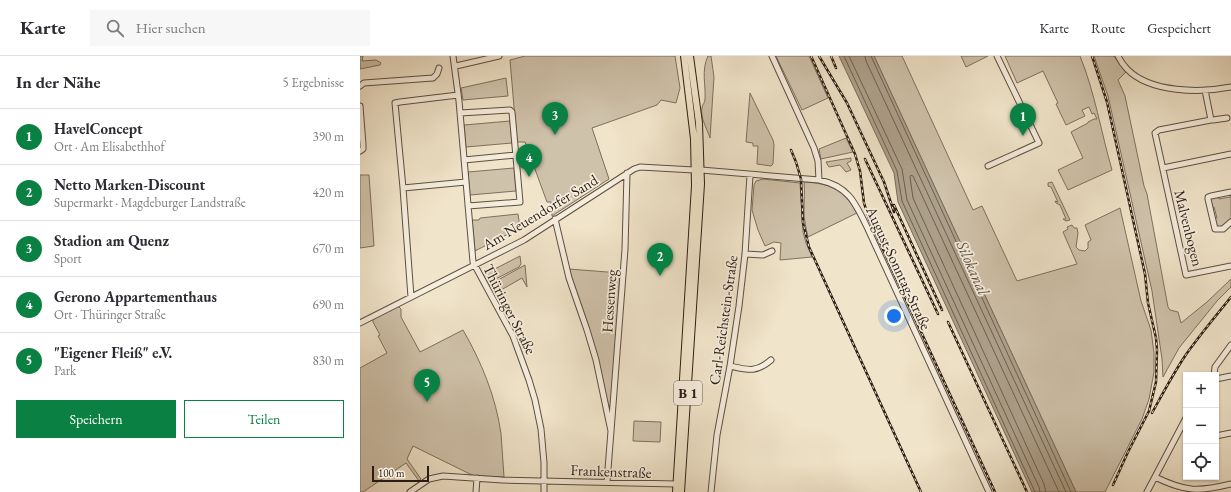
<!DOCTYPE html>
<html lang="de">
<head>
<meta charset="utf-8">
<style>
  :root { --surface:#fff; --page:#f7f7f7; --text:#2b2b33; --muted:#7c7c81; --line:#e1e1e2; --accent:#0b8043 }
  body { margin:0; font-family:"EB Garamond",serif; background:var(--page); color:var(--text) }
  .controls { position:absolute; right:12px; bottom:12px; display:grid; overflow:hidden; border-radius:0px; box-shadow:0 1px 3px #0004 }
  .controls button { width:36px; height:36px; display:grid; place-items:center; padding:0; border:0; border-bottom:1px solid var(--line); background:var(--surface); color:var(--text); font:20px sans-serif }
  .scale { position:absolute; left:12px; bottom:10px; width:57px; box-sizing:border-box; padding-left:4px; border:2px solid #2c1d12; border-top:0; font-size:11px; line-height:14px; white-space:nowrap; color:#2c1d12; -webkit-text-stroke:3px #f5eddd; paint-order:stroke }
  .you { position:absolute; left:534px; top:260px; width:14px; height:14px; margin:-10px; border:3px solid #fff; border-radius:50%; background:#1a73e8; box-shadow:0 0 0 6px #1a73e833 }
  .badge { display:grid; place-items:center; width:26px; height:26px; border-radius:50%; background:var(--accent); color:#fff; font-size:13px; font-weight:700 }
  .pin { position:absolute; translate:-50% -33px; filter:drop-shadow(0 1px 2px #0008) }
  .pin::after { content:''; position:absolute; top:21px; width:14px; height:12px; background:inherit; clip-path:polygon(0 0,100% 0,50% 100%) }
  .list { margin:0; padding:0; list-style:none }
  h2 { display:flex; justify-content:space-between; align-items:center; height:52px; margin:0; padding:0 16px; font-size:17px }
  h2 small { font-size:13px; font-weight:400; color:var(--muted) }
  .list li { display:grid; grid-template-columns:26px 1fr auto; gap:12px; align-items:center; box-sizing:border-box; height:56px; padding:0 16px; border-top:1px solid var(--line) }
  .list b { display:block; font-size:15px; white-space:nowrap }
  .list p { margin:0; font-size:13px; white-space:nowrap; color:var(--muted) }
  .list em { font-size:13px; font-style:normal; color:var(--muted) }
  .actions { display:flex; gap:8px; padding:12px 16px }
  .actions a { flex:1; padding:9px 0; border:1px solid var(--accent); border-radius:0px; text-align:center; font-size:14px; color:var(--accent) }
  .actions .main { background:var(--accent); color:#fff }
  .icon { flex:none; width:22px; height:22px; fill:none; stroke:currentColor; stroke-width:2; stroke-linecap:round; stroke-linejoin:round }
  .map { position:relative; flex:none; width:871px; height:436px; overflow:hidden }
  header { display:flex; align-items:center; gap:24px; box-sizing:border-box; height:56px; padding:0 20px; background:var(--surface); border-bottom:1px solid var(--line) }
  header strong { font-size:19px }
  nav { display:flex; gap:22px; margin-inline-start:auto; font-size:14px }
  .search { width:280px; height:36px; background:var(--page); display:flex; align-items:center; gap:10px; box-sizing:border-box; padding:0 14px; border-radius:0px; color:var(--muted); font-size:15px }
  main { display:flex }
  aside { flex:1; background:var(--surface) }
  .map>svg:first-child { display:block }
</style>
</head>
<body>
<header>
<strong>Karte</strong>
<div class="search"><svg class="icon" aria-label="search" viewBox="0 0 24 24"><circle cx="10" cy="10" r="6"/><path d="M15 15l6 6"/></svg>Hier suchen</div>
<nav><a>Karte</a><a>Route</a><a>Gespeichert</a></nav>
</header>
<main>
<aside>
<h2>In der Nähe<small>5 Ergebnisse</small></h2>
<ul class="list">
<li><span class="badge">1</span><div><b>HavelConcept</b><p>Ort · Am Elisabethhof</p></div><em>390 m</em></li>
<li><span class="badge">2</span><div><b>Netto Marken-Discount</b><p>Supermarkt · Magdeburger Landstraße</p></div><em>420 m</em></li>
<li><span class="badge">3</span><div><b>Stadion am Quenz</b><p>Sport</p></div><em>670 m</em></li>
<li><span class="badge">4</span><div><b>Gerono Appartementhaus</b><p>Ort · Thüringer Straße</p></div><em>690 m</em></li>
<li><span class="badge">5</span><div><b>&quot;Eigener Fleiß&quot; e.V.</b><p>Park</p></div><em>830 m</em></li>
</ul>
<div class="actions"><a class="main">Speichern</a><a>Teilen</a></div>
</aside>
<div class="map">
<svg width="871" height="436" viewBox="0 0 871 436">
  <rect width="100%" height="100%" fill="#f0e4ca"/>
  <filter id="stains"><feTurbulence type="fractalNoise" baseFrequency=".005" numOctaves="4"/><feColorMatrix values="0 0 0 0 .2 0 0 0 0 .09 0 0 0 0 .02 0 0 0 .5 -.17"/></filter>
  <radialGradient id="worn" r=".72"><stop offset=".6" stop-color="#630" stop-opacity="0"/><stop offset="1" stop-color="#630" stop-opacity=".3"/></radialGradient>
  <!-- green -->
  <path fill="#cfc2ab" stroke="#7e705e" d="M0,0H3L2,5L16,4L21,7L20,9L0,13Z
    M165,0H315L320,32L316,47L301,44L297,49L232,72L249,123L192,160L191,146H187L165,86H157L150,4Z
    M348,0H351L354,21L350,82C347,73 340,61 342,52C342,49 345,47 345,43C346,28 341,15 348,0Z
    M416,0H449L468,42L442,54Z
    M514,0H542L613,154L622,150L657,225L717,208L703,176L708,173L707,171L712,169L714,172H717L718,177L716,191L719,194L725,195L728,192V186L731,184L725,169L760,152L781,245L791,274L794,297V316L789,343L782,363L745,436H716Z
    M601,0H628L606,11Z
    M645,0H720C735,37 741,76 752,114L708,134L698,114L723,102L711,76L728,67V66L734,63H737L734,57L732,58L729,51L722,54L725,60L706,69L696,48L698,47L683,15L657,27Z
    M734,0H754L766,16L758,24L765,40L784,130L787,138L808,251L810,254L818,256L821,267L847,246L871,223V231L857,245L819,292L803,321L802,303L792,235L748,40Z
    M146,22L148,40L103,44L101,32Z
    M390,37L413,84L414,89L413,108L411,110L397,108L398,90H393V87L386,86Z
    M150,65L152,87L106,91L104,69Z
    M486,82L493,96L461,103L459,93Z
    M491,102V105L487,107L491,114L486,116L480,109L469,111L466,106Z
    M154,112L156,135L110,139L108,116Z
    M0,119H9L14,190L0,192Z
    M403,123L440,127L443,176L446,187L452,201L420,204L421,187L414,186L405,190L398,174L392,154L394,129L396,125Z
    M444,126C469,127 485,134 497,157L448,181C446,172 444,164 444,155C444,145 445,136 444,126Z
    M692,126L710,164L706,165L703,163H706L700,149L696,147L695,145L698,146L691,131L688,130V127Z
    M871,137V164L862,172H857L853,162H857L854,151L851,152L850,144L853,141L858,140L859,143L870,141V138Z
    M158,158L160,172L115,195L112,164H119L120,162Z
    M160,200L161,208L159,211L128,227L123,219Z
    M165,209L167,231L162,222L134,238L129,229Z
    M209,213L260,217L251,357H248L238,309L210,221Z
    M38,250L41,253V261L60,296L103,274C121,305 136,341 141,378C142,392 143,406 144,421L114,420L53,390L47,403L61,423L59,425L46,407L3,436H0V312L27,297L18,280L20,279L13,266V263Z
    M274,365L301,366L300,386L273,385Z"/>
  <!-- water -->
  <path fill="#ada08b" stroke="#796c5b" d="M479,0H514L716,436H672L538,146L534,117Z"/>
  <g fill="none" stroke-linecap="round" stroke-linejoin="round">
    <!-- shore -->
    <path stroke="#6c5e4e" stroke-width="1" d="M484,0L537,115L542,145L675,436
      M489,0L542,113L547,144L679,431L680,436
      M505,0L506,5L706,436
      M511,0L711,436
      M686,436L684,428L553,142L550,121L551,119L553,120L699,436"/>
    <defs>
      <path id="minor" d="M93,0L99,45L113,206L153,280L169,324L175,344L181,373L184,407V436
        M412,0L454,92L458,105L459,124
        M758,0C760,4 763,9 767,13C790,37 841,37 871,31
        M96,10L139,0
        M0,30L4,27L73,22L77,18L79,12
        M845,34L851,64L799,74L795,77L826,219L871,210
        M98,39L40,46L35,47L43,132L106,126
        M0,50L3,89V93L0,95
        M100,57L150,54L152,56L160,146L108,150
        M851,64H853L867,62
        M104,104L156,99
        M628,110L679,87L637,0
        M803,112L871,98
        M341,114L459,124C488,130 495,146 507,171L629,436
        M43,132L51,241
        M871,136L851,140L848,141V143L855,173H863L871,166
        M195,163L209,222L227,274L236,304L251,375L265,193L267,117
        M385,198L403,199L412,195
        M0,267L164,184L274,113L280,111L334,114
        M370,310C388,314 396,317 411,304
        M854,319L855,311L871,289
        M856,323L871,320
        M856,380L871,377
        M795,421C826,436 838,436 871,428
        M247,426L251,375
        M50,436L69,423L83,420L142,424L316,428
        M116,436L117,422
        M351,436L357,379L370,310L379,250L385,198L390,119
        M787,436L826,362"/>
      <path id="major" d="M316,436L335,130L334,83L324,0
        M321,436L341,128L339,67L330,0"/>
    </defs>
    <!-- minor casing -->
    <use href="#minor" stroke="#5d4f40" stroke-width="7"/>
    <!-- major casing -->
    <use href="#major" stroke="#2c1d12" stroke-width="8"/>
    <!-- minor -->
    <use href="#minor" stroke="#f5eddd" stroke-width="5"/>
    <!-- major -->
    <use href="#major" stroke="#f0e4ca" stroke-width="6"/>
    <defs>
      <path id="rail" d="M451,0L495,98L500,115L504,147L509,163L635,436
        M459,0L487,47L524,126L534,156
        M471,0L476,12
        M732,0L747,46L785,218L788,247L796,282L797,294L796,326L789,355L768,396L753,429
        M431,94L436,106L441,123L443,167L449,191L561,436
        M505,103L578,258
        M534,149L582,254
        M588,266L667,436
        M792,357C803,337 813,318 825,300C839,280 855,261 871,241"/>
    </defs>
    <!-- rail casing -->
    <use href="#rail" stroke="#2c1d12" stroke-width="2.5"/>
    <!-- rail -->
    <use href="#rail" stroke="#f5eddd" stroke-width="1" stroke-dasharray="3" stroke-linecap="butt"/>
  </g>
  <g text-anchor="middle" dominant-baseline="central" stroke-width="3.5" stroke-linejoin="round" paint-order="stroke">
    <!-- shield labels -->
    <rect fill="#f5eddd" stroke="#685b4f" stroke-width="1" x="314" y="325" width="28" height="24" rx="3"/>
    <g font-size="14" font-weight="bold" fill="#2c1d12">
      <text x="328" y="337">B 1</text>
    </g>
    <!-- street labels -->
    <g font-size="15" fill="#2c1d12" stroke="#f5eddd">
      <text transform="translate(180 156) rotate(-31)">Am Neuendorfer Sand</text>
      <text transform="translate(829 172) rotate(76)">Malvenbogen</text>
      <text transform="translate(539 212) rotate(65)">August-Sonntag-Straße</text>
      <text transform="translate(249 245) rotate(-86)">Hessenweg</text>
      <text transform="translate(150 253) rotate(63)">Thüringer Straße</text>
      <text transform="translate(363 264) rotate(-82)">Carl-Reichstein-Straße</text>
      <text transform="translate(251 415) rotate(2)">Frankenstraße</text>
    </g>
    <!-- water labels -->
    <g font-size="16" font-style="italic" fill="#605142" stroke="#f5eddd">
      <text transform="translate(613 212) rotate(66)">Silokanal</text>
    </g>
  </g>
  <rect width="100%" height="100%" filter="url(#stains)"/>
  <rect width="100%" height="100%" fill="url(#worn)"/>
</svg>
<div class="controls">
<button>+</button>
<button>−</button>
<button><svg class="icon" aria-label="locate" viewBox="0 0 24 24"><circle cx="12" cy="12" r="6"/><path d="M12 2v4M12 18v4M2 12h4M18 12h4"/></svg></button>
</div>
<div class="scale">100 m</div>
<div class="you"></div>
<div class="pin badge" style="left:663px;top:80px">1</div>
<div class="pin badge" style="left:300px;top:220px">2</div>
<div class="pin badge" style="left:195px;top:79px">3</div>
<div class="pin badge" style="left:169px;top:121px">4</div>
<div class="pin badge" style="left:67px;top:346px">5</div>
</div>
</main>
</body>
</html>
